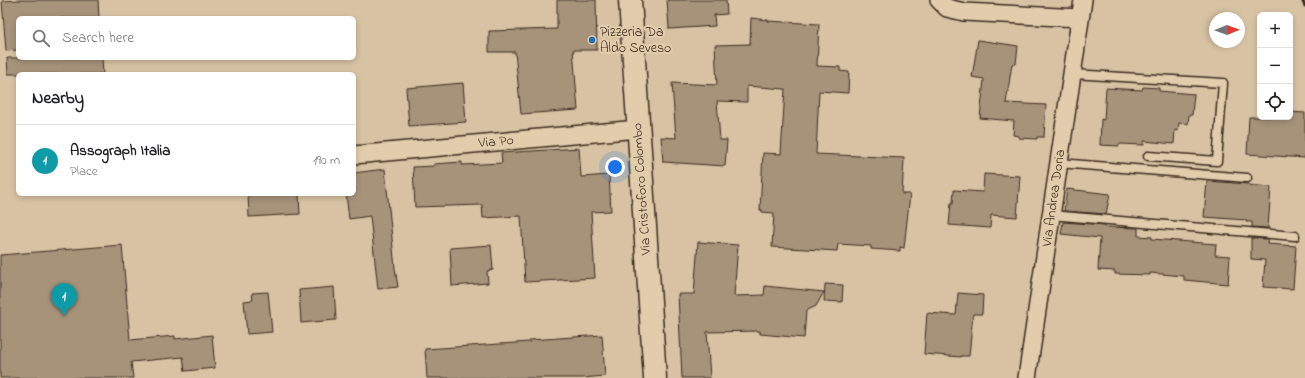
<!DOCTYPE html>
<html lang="en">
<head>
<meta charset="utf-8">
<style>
  :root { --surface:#fff; --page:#f6f6f6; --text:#202124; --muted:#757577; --line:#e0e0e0; --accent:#1f6fb2 }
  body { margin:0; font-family:"Indie Flower",sans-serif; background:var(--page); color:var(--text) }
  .controls { position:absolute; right:12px; top:12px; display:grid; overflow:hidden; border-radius:6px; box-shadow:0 2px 6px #0003 }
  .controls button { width:36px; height:36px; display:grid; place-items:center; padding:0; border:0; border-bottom:1px solid var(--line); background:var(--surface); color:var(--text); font:20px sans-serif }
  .compass { position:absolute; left:1209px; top:12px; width:36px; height:36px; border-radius:50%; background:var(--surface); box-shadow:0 2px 6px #0003; rotate:89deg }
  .you { position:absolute; left:615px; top:167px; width:14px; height:14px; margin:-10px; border:3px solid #fff; border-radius:50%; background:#1a73e8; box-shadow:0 0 0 6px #1a73e833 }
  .badge { display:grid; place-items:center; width:26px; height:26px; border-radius:50%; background:var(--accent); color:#fff; font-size:13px; font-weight:700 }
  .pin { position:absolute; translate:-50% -33px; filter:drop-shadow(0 1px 2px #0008) }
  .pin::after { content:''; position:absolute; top:21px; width:14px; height:12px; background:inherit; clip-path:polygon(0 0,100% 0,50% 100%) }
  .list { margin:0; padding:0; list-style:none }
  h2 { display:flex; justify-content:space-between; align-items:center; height:52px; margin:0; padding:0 16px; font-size:17px }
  h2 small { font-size:13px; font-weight:400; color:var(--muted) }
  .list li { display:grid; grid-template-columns:26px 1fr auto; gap:12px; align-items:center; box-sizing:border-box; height:72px; padding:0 16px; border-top:1px solid var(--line) }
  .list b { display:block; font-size:15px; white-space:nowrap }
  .list p { margin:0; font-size:13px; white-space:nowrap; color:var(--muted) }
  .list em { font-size:13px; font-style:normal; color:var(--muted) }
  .icon { flex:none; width:22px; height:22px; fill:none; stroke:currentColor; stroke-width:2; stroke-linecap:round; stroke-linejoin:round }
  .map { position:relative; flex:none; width:1305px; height:378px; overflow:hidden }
  .search { position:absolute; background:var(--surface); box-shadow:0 2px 6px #0003; left:16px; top:16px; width:340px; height:44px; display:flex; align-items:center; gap:10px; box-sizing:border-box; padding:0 14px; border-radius:6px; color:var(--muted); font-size:15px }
  .panel { position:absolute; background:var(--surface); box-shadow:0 2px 6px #0003; left:16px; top:72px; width:340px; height:124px; border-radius:6px }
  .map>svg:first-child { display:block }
</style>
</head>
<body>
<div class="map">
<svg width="1305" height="378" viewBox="0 0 1305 378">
  <rect width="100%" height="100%" fill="#d7c3a4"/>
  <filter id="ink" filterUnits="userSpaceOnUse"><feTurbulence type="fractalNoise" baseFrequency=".025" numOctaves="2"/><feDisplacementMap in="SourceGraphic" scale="8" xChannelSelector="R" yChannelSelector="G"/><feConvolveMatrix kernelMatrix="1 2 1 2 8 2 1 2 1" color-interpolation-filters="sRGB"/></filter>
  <g filter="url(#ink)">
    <!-- building -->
    <path fill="#a7937a" stroke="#3b2a1e" d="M19,0H98L99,18H18V50L6,51L2,1Z
      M557,0H596L597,50H573L578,110L521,114L515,52H489V31L557,29Z
      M667,0H726L727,14L714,15L715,26L669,29Z
      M751,18L768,20V21L819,24L817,66L840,67V71L849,72L848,93L819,91L816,154L904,158L902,194H910L904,248L900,247V251L871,249V246L838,244L837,251L772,247L774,213L762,212V210H760L763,153L781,154L785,89L747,86V102L717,101L720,140H727L725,166L663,162L661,137L676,138L672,83L717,85L715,45L750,44Z
      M978,40L1018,46L1016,64H1012L1006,103L1046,105L1044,137H1037V139L1019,138V136L1013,135L1014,121L980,118L984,79L972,77Z
      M7,58H102L103,74H8Z
      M463,83L466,122L409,126L406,88Z
      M1143,87L1159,88V91L1194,94L1192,115H1189L1188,124L1179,123L1178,131L1175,130L1174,144L1144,141V145L1119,144V146L1100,145L1101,119L1104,120L1106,88L1142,90Z
      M1290,112L1305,113V158L1247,154L1249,117H1290Z
      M579,148L581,177L609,175L611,211L591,212L595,278L525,282L521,216L483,218L482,205L415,207L413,167L434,166V164L462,162V165L502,163L501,153Z
      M385,169L395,268L398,287L378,289L370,216L349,219L346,194H354V173Z
      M984,174L1020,176L1017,217L991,215L990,228L949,225L951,203H953L954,190L983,192Z
      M1207,181L1249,184V185L1271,187L1268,228L1252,227V222H1246V220L1204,217Z
      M1067,189L1110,194L1106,214L1064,211Z
      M248,194H299L300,214L249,217Z
      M1063,222L1105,225V227L1138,228V236L1152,237V239L1216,244L1215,255L1230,256L1228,284L1184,280V276L1150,273V275L1115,274V271L1098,270L1100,238L1061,234Z
      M1251,238L1268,239L1267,244L1296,246L1293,289L1263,287L1265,260L1251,259Z
      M698,242L738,245L734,296L764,295L765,286L824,292L816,306L806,311L804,338L760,334V331L707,332L710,378H682L678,294H694Z
      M122,245L130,340L175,336V339L212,335L215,368L185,371L183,357L131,362L133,378H0V255Z
      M491,245L493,270L487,271L488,283L452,286L450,248Z
      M825,284L843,285L842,302L824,301Z
      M334,287L336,320L301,323L299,290Z
      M268,292L272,332L247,334L244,301L253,300L252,293Z
      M958,293L983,295L982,314H973L969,356H961V357L924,354L927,313L956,315Z
      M602,335L605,376L582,378H427L425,349L530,342V340Z"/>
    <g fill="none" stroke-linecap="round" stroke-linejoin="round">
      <defs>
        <path id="lane" d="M1072,74L1223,83L1217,161L1148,156
          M1059,163L1247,178
          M1051,215L1295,236"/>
        <path id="street" d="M939,0L947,8L964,12L1080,18
          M354,155L638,129
          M1027,378L1083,0"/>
        <path id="secondary" d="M630,0L655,378"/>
      </defs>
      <!-- lane casing -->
      <use href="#lane" stroke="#3b2a1e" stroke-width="11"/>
      <!-- street casing -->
      <use href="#street" stroke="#3b2a1e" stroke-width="20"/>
      <!-- secondary casing -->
      <use href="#secondary" stroke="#3b2a1e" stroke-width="25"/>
      <!-- lane -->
      <use href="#lane" stroke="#e1cdac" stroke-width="8"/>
      <!-- street -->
      <use href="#street" stroke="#e1cdac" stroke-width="17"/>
      <!-- secondary -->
      <use href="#secondary" stroke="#e1cdac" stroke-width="22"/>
      <!-- rail -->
      <path stroke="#3b2a1e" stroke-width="3" d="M1302,0L1305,6"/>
    </g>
  </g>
  <!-- markers -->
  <circle fill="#1f6fb2" stroke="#e1cdac" stroke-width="1.5" cx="592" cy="40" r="4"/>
  <g text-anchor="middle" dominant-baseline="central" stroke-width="4" stroke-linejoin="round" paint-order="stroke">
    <!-- poi labels -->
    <g font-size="14" fill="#3b2a1e" stroke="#e1cdac" text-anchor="start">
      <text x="600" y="32">Pizzeria Da<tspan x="600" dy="16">Aldo Seveso</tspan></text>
    </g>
    <!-- street labels -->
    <g font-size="14" fill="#3b2a1e" stroke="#e1cdac">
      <text transform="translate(496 142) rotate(-5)">Via Po</text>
      <text transform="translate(642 189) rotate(-94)">Via Cristoforo Colombo</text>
      <text transform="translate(1054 198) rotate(-82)">Via Andrea Doria</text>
    </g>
  </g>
</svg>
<div class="controls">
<button>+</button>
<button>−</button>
<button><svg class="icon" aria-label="locate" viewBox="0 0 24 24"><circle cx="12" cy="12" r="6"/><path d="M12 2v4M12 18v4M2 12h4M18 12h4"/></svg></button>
</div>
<svg class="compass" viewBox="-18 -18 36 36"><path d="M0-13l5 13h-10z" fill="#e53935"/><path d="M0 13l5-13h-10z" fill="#757577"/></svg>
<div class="you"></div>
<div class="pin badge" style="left:64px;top:316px;background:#0f9aa8">1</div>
<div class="search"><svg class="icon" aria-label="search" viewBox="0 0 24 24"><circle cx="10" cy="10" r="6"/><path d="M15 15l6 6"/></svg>Search here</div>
<section class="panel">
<h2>Nearby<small></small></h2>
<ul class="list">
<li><span class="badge" style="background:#0f9aa8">1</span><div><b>Assograph Italia</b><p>Place</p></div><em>190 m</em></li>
</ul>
</section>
</div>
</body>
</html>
